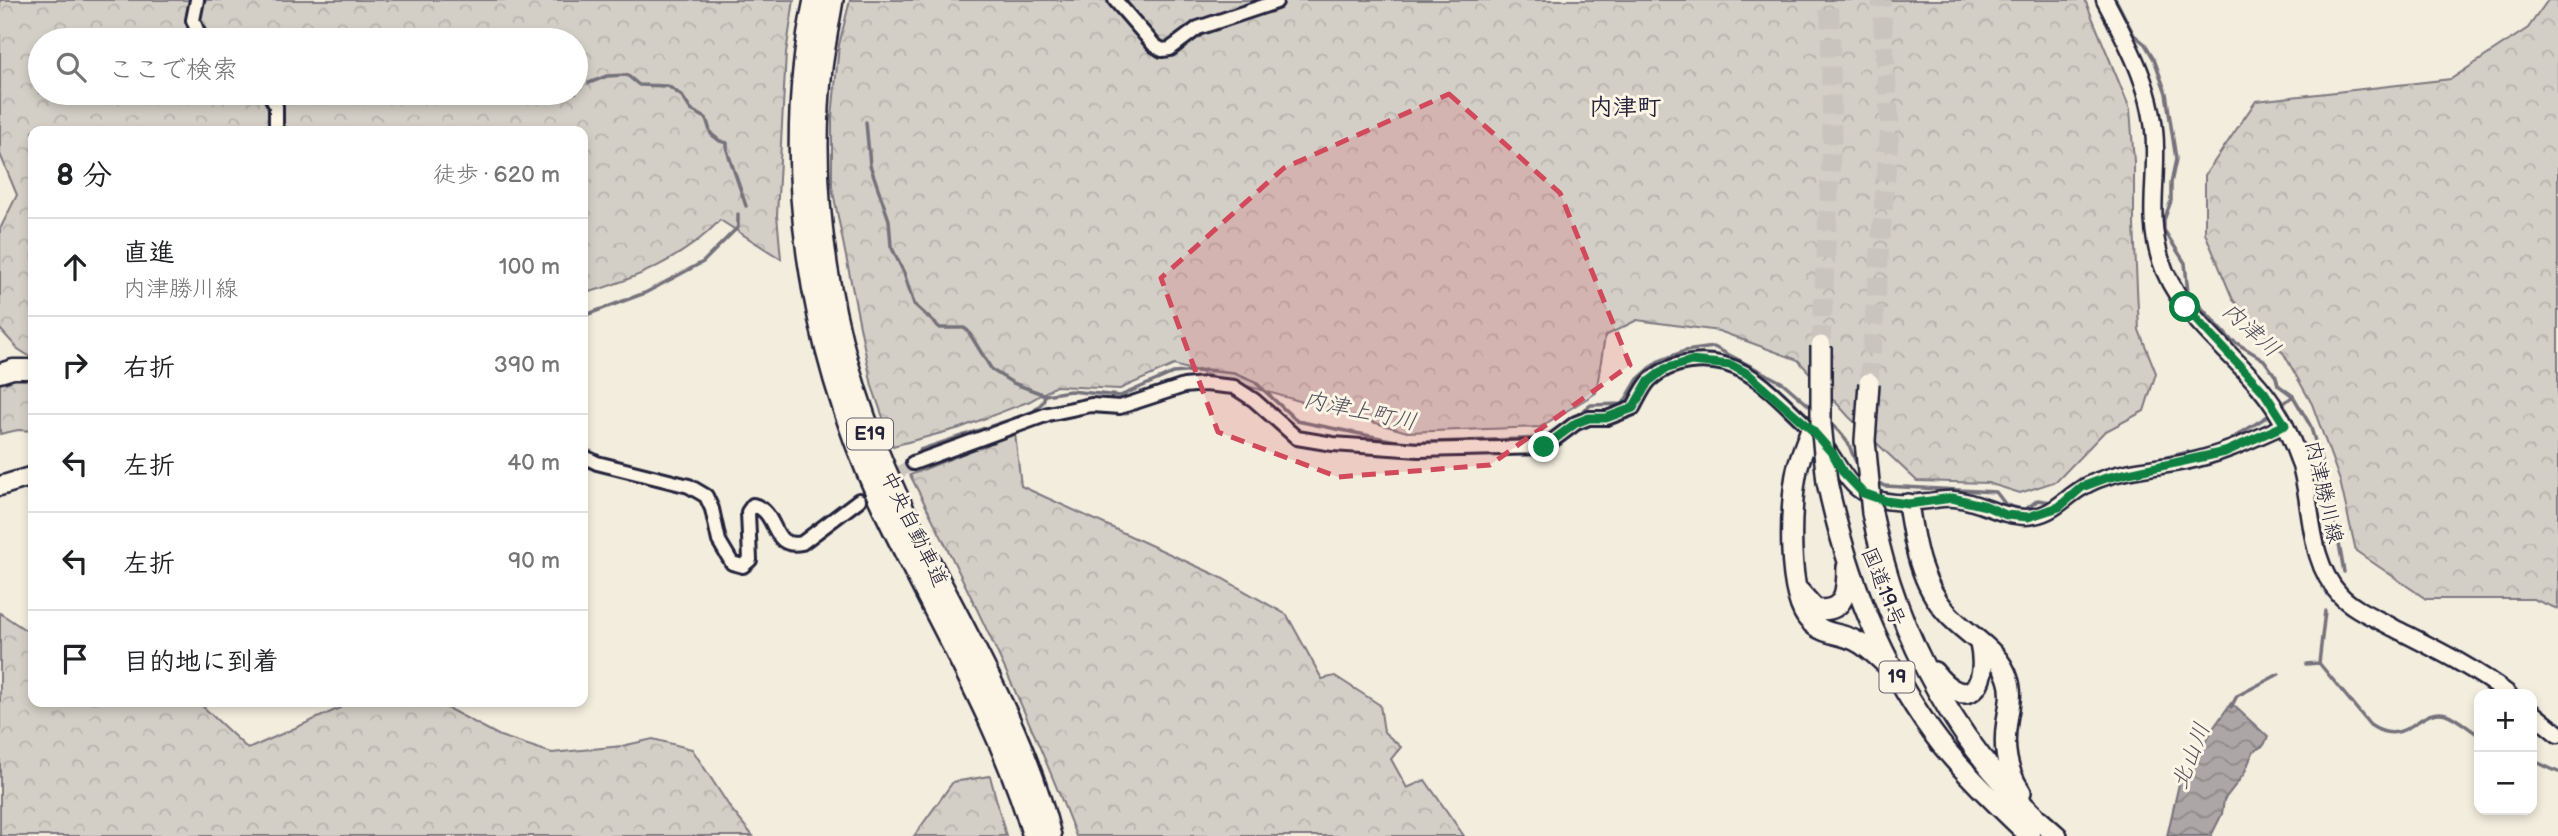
<!DOCTYPE html>
<html lang="ja">
<head>
<meta charset="utf-8">
<style>
  :root { --surface:#fff; --page:#f2f2f2; --text:#202124; --muted:#757577; --line:#e0e0e0 }
  body { margin:0; font-family:"Balsamiq Sans","Klee One",sans-serif; background:var(--page); color:var(--text) }
  .controls { position:absolute; right:21px; bottom:21px; display:grid; overflow:hidden; border-radius:14px; box-shadow:0 4px 10px #0003 }
  .controls button { width:63px; height:63px; display:grid; place-items:center; padding:0; border:0; border-bottom:2px solid var(--line); background:var(--surface); color:var(--text); font:35px sans-serif }
  .stop { position:absolute; width:21px; height:21px; margin:-16px; border:5px solid #0b8043; border-radius:50%; background:#fff }
  .stop.end { background:#0b8043; border-color:#fff; box-shadow:0 2px 7px #0008 }
  .list { margin:0; padding:0; list-style:none }
  h2 { display:flex; justify-content:space-between; align-items:center; height:91px; margin:0; padding:0 28px; font-size:30px }
  h2 small { font-size:23px; font-weight:400; color:var(--muted) }
  .list li { display:grid; grid-template-columns:46px 1fr auto; gap:21px; align-items:center; box-sizing:border-box; height:98px; padding:0 28px; border-top:2px solid var(--line) }
  .list b { display:block; font-size:26px; white-space:nowrap }
  .list p { margin:0; font-size:23px; white-space:nowrap; color:var(--muted) }
  .list em { font-size:23px; font-style:normal; color:var(--muted) }
  .icon { flex:none; width:38px; height:38px; fill:none; stroke:currentColor; stroke-width:2; stroke-linecap:round; stroke-linejoin:round }
  .map { position:relative; flex:none; width:2558px; height:836px; overflow:hidden }
  .search { position:absolute; background:var(--surface); box-shadow:0 4px 10px #0003; left:28px; top:28px; width:560px; height:77px; display:flex; align-items:center; gap:18px; box-sizing:border-box; padding:0 24px; border-radius:38px; color:var(--muted); font-size:26px }
  .panel { position:absolute; background:var(--surface); box-shadow:0 4px 10px #0003; left:28px; top:126px; width:560px; height:581px; border-radius:14px }
  .map>svg:first-child { display:block }
</style>
</head>
<body>
<div class="map">
<svg width="2558" height="836" viewBox="0 0 2558 836">
  <defs>
    <pattern id="forest-crowns" width="20" height="18" patternUnits="userSpaceOnUse" patternTransform="scale(1.75)"><rect width="20" height="18" fill="#d4cfc6"/><path d="M2 6a3 3 0 1 1 6 0M12 15a3 3 0 1 1 6 0" fill="none" stroke="#b6b1ab"/></pattern>
    <pattern id="water-waves" width="16" height="10" patternUnits="userSpaceOnUse" patternTransform="scale(1.75)"><rect width="16" height="10" fill="#aca7a6"/><path d="M0 5q4-4 8 0t8 0" fill="none" stroke="#8c8888"/></pattern>
  </defs>
  <rect width="100%" height="100%" fill="#f3edde"/>
  <filter id="ink" filterUnits="userSpaceOnUse"><feTurbulence type="fractalNoise" baseFrequency=".0143" numOctaves="2"/><feDisplacementMap in="SourceGraphic" scale="14" xChannelSelector="R" yChannelSelector="G"/><feConvolveMatrix kernelMatrix="1 2 1 2 8 2 1 2 1" color-interpolation-filters="sRGB"/></filter>
  <g filter="url(#ink)">
    <!-- forest -->
    <path fill="url(#forest-crowns)" stroke="#7b7880" stroke-width="2" fill-rule="evenodd" d="M0,0H794L786,53L777,215L781,259L720,220C684,259 633,280 583,294V131H33V431L18,430L0,434V382L18,378L32,358L18,349L0,329V229L17,195L0,154ZM40,40H576V93H40Z
      M850,0H2085L2130,109L2134,162V225L2139,330L2156,373L2144,411L2104,432L2057,481L2020,493L1988,483L1917,481L1849,417L1798,360L1719,331L1637,320L1605,336L1596,393L1540,427L1407,432L1174,365L1120,389L1056,386L1030,401L960,428L893,446L872,386L832,187V117L839,45Z
      M2548,0H2558V609L2533,599H2426L2356,551L2340,481L2312,404L2284,354L2233,300L2205,233V175L2256,101L2451,79L2528,28Z
      M1015,433L1021,486L1218,576L1287,615L1322,679L1335,676L1380,705L1384,732L1401,747L1391,759L1407,788L1425,780L1464,836H1076C1028,712 971,593 910,475Z
      M0,613L33,635V702H198L248,749L340,708L344,702H436L500,736L552,753L622,746L653,739L692,749L731,809L753,836H0Z
      M990,776L1006,836H914L953,782Z"/>
    <!-- water -->
    <path fill="url(#water-waves)" stroke="#75727b" stroke-width="2" d="M2231,703L2268,737L2264,745L2253,752L2244,774L2224,800L2222,814L2211,836H2167L2179,784L2214,727Z"/>
    <g fill="none" stroke-linecap="round" stroke-linejoin="round">
      <!-- stream -->
      <path stroke="#75727b" stroke-width="3.5" d="M2116,0L2134,35L2145,44L2154,59L2166,93L2176,159L2171,183V201L2164,220V230L2185,263L2188,293L2230,339L2264,360L2276,377L2278,385L2293,396L2310,425L2321,460L2323,483L2337,532L2344,572
        M589,83L607,76L627,75L639,85L668,86L682,96L691,110L706,118L711,134L720,141L727,143V150L746,206
        M866,122L870,165L889,220L891,246L904,273L914,304L940,328H964L968,331L992,370L1013,383L1045,395L1070,391L1120,396L1173,373L1206,370L1234,373L1255,382L1297,421L1405,443L1546,438
        M583,316L645,293L703,262L738,227V214
        M2283,404L2293,396
        M1572,419L1591,405L1623,404L1638,379L1657,362L1685,351L1714,347L1783,383L1813,409
        M1827,420C1835,427 1842,434 1848,443C1853,453 1854,463 1862,470
        M2233,438L2268,416
        M920,450L1033,412L1043,402L1045,395
        M2155,460L2188,452
        M1877,481L1885,486L1996,492L2006,505L2025,510L2038,500L2051,502L2080,479L2090,477
        M2325,611L2319,663L2370,725C2407,750 2418,706 2446,714C2457,718 2469,729 2479,735
        M2306,664L2319,663
        M2231,707L2237,696L2279,674
        M2532,760L2558,772"/>
      <!-- minor-tunnel -->
      <path stroke="#c9c4bd" stroke-width="12" stroke-dasharray="12 6" stroke-linecap="butt" d="M884,483L913,463"/>
      <!-- trunk-tunnel -->
      <path stroke="#c9c4bd" stroke-width="19" stroke-dasharray="19 10" stroke-linecap="butt" d="M1821,346L1832,139L1830,18L1827,0
        M1869,383L1890,126L1881,0"/>
      <defs>
        <path id="minor" d="M197,0L193,20L201,40
          M1115,0L1154,45L1162,50L1170,49L1198,28L1276,2
          M269,93L276,106V131
          M583,456L597,463L689,486L706,496L712,509L719,541L732,563L743,566L750,560L748,512L753,505C780,512 769,550 802,543L859,500
          M913,463L1048,414L1091,405L1120,407L1184,386L1205,384L1234,387L1254,400L1297,438L1333,444L1419,450L1544,447L1576,423L1589,418H1607L1633,408C1638,399 1643,387 1650,380C1675,357 1717,356 1746,373C1770,387 1790,410 1811,429"/>
        <path id="tertiary" d="M1821,441C1836,457 1845,484 1865,494C1885,504 1906,504 1928,501C1936,500 1946,498 1954,499C1979,501 2001,517 2026,517C2052,516 2063,499 2082,488C2111,470 2152,469 2185,462C2221,455 2252,440 2285,425"/>
        <path id="secondary" d="M2105,0C2130,47 2155,94 2155,148C2156,189 2148,218 2160,258C2181,327 2255,362 2285,426C2291,439 2297,453 2301,466C2313,508 2308,561 2340,595C2354,610 2376,618 2394,628C2433,648 2473,667 2508,694
          M2532,713L2558,734"/>
        <path id="primary" d="M0,373L13,369H33
          M0,486L33,476"/>
        <path id="trunk" d="M1811,429C1806,443 1800,456 1797,470C1790,502 1786,598 1810,621C1822,634 1839,633 1854,640C1867,646 1877,656 1888,666
          M1827,482C1847,575 1882,668 1941,744C1968,777 1999,806 2030,836
          M1908,504C1914,543 1920,583 1947,613C1966,635 1999,649 2008,679C2013,693 2009,707 2007,721C2003,746 2006,771 2021,792
          M1872,513C1897,637 1959,754 2057,836
          M1799,591L1815,609C1846,614 1847,590 1847,567
          M1934,672C1966,713 1990,688 1980,644"/>
        <path id="motorway" d="M815,0C780,166 810,347 880,500C932,612 999,717 1034,836
          M832,0C828,23 824,45 821,68C806,214 834,362 896,495C948,607 1020,715 1050,836"/>
      </defs>
      <!-- minor casing -->
      <use href="#minor" stroke="#22223b" stroke-width="18"/>
      <!-- tertiary casing -->
      <use href="#tertiary" stroke="#22223b" stroke-width="19"/>
      <!-- secondary casing -->
      <use href="#secondary" stroke="#22223b" stroke-width="21"/>
      <!-- primary casing -->
      <use href="#primary" stroke="#22223b" stroke-width="23"/>
      <!-- trunk casing -->
      <use href="#trunk" stroke="#22223b" stroke-width="24"/>
      <!-- motorway casing -->
      <use href="#motorway" stroke="#22223b" stroke-width="26"/>
      <!-- minor -->
      <use href="#minor" stroke="#fcf5e5" stroke-width="12"/>
      <!-- tertiary -->
      <use href="#tertiary" stroke="#fcf5e5" stroke-width="14"/>
      <!-- secondary -->
      <use href="#secondary" stroke="#fcf5e5" stroke-width="16"/>
      <!-- primary -->
      <use href="#primary" stroke="#fcf5e5" stroke-width="18"/>
      <!-- trunk -->
      <use href="#trunk" stroke="#fcf5e5" stroke-width="19"/>
      <!-- motorway -->
      <use href="#motorway" stroke="#fcf5e5" stroke-width="21"/>
      <defs>
        <path id="trunk-bridge" d="M1821,346V424L1827,482
          M1869,383L1865,441L1872,513"/>
      </defs>
      <!-- trunk-bridge casing -->
      <use href="#trunk-bridge" stroke="#22223b" stroke-width="24" stroke-linecap="butt"/>
      <!-- trunk-bridge -->
      <use href="#trunk-bridge" stroke="#fcf5e5" stroke-width="19"/>
    </g>
  </g>
  <g fill="none" stroke-linecap="round" stroke-linejoin="round" filter="url(#ink)">
    <!-- route -->
    <path stroke="#0b8043" stroke-width="9" d="M1544,447L1576,423L1589,418H1606L1633,408L1648,382L1665,369L1691,361L1731,365L1748,374L1811,429L1833,454L1843,472L1863,493L1886,501L1908,504L1952,498L1986,506L2006,515L2028,517L2059,507L2082,487L2106,478L2225,452L2285,425L2264,392L2185,307"/>
  </g>
  <!-- marked area -->
  <path fill="#d1495b" fill-opacity="0.2" stroke="#d1495b" stroke-width="5" stroke-dasharray="14 9" stroke-linejoin="round" d="M1449,94L1560,193L1630,365L1490,465L1338,477L1218,432L1161,278L1284,168Z"/>
  <g text-anchor="middle" dominant-baseline="central" stroke-width="6" stroke-linejoin="round" paint-order="stroke">
    <!-- shield labels -->
    <g fill="#fcf5e5" stroke="#63616e" stroke-width="2">
      <rect x="847" y="418.5" width="46" height="31" rx="5"/>
      <rect x="1879.5" y="661.5" width="35" height="31" rx="5"/>
    </g>
    <g font-size="19" font-weight="bold" fill="#22223b">
      <text x="870" y="434">E19</text>
      <text x="1897" y="677">19</text>
    </g>
    <!-- street labels -->
    <g font-size="21" fill="#22223b" stroke="#fcf5e5">
      <text transform="translate(2324 492) rotate(77)">内津勝川線</text>
      <text transform="translate(914 529) rotate(64)">中央自動車道</text>
      <text transform="translate(1883 587) rotate(68)">国道19号</text>
    </g>
    <!-- water labels -->
    <g font-size="23" font-style="italic" fill="#525160" stroke="#fcf5e5">
      <text transform="translate(2251 330) rotate(42)">内津川</text>
      <text transform="translate(1360 411) rotate(12)">内津上町川</text>
      <text transform="translate(2191 756) rotate(-69)">北山川</text>
    </g>
    <!-- quarter labels -->
    <g font-size="24" font-weight="bold" fill="#22223b" stroke="#fcf5e5">
      <text x="1625" y="107">内津町</text>
    </g>
  </g>
</svg>
<div class="controls">
<button>+</button>
<button>−</button>
</div>
<div class="stop" style="left:2185px;top:307px"></div>
<div class="stop end" style="left:1544px;top:447px"></div>
<div class="search"><svg class="icon" aria-label="search" viewBox="0 0 24 24"><circle cx="10" cy="10" r="6"/><path d="M15 15l6 6"/></svg>ここで検索</div>
<section class="panel">
<h2>8 分<small>徒歩 · 620 m</small></h2>
<ul class="list">
<li><svg class="icon" aria-label="ahead" viewBox="0 0 24 24"><path d="M12 20V5M6 11l6-6 6 6"/></svg><div><b>直進</b><p>内津勝川線</p></div><em>100 m</em></li>
<li><svg class="icon" aria-label="right" viewBox="0 0 24 24"><path d="M7 20v-9h11M14 6l5 5-5 5"/></svg><div><b>右折</b></div><em>390 m</em></li>
<li><svg class="icon" aria-label="left" viewBox="0 0 24 24"><path d="M17 20v-9H6M10 6l-5 5 5 5"/></svg><div><b>左折</b></div><em>40 m</em></li>
<li><svg class="icon" aria-label="left" viewBox="0 0 24 24"><path d="M17 20v-9H6M10 6l-5 5 5 5"/></svg><div><b>左折</b></div><em>90 m</em></li>
<li><svg class="icon" aria-label="arrive" viewBox="0 0 24 24"><path d="M6 21V4h12l-3 4 3 4H6"/></svg><div><b>目的地に到着</b></div></li>
</ul>
</section>
</div>
</body>
</html>
